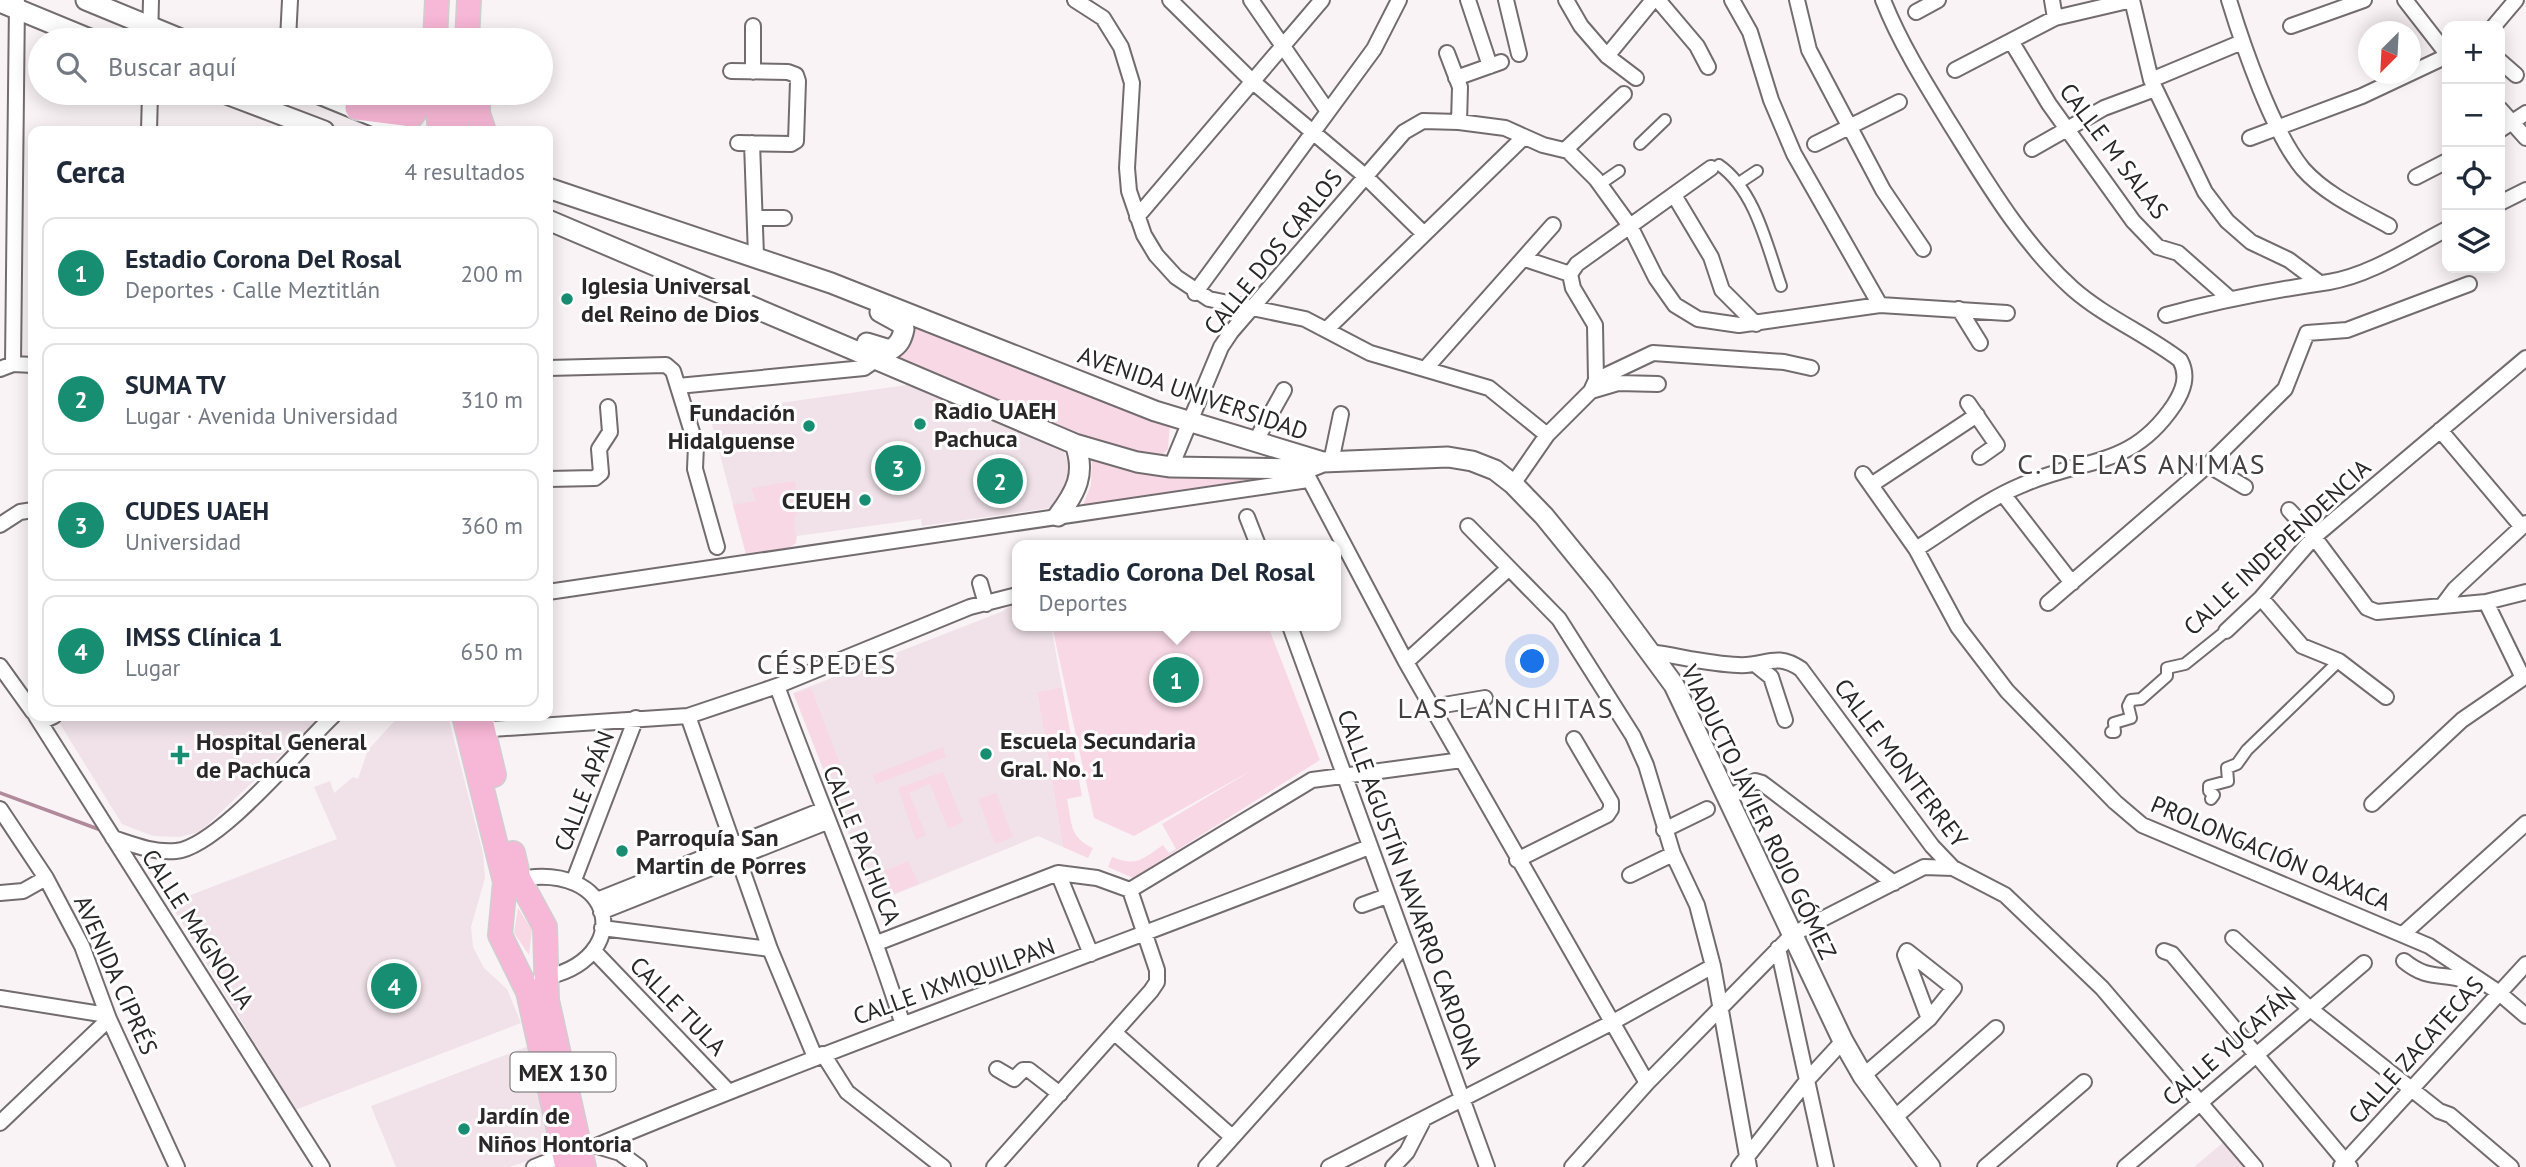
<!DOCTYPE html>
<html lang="es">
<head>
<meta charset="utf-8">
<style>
  :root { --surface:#fff; --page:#f2f2f3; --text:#1f2937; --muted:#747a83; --line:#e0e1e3; --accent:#178e72 }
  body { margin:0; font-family:"PT Sans",sans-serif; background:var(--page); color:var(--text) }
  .controls { position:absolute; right:21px; top:21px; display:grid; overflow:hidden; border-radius:14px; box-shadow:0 4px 18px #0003 }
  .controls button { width:63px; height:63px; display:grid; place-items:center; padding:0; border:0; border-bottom:2px solid var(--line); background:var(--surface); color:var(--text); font:35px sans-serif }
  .compass { position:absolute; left:2358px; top:21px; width:63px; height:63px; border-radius:50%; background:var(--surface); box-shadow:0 4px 18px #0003; rotate:204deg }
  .you { position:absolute; left:1533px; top:662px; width:24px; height:24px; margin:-18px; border:5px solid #fff; border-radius:50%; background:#1a73e8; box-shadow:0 0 0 10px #1a73e833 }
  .badge { display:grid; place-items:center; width:46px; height:46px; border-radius:50%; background:var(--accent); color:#fff; font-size:23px; font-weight:700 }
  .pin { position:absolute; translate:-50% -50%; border:4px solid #fff; box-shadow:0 2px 7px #0006 }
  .popup { position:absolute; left:1012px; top:540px; width:329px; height:91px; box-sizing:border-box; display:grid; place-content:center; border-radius:14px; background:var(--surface); filter:drop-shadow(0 2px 5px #0005); font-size:23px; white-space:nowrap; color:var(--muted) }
  .popup b { font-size:26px; color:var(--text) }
  .popup::after { content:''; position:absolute; left:50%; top:100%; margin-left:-14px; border:14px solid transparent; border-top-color:var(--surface) }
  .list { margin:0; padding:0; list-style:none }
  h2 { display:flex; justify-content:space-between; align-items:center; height:91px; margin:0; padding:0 28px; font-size:30px }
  h2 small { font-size:23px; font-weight:400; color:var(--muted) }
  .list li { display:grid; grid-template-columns:46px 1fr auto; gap:21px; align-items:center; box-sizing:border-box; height:112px; margin:0 14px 14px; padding:0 14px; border:2px solid var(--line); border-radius:14px }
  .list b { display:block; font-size:26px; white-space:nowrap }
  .list p { margin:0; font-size:23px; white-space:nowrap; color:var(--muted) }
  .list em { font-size:23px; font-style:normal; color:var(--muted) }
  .icon { flex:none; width:38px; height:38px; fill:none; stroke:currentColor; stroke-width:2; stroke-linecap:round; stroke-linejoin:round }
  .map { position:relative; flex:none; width:2526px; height:1167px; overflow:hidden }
  .search { position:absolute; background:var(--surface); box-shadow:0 4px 18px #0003; left:28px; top:28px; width:525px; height:77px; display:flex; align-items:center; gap:18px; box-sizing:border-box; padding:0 24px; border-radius:38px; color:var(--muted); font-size:26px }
  .panel { position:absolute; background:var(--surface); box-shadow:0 4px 18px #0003; left:28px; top:126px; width:525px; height:595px; border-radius:14px }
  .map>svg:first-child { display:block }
</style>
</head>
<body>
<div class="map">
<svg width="2526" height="1167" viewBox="0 0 2526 1167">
  <rect width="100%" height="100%" fill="#faf3f6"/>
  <!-- built -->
  <path fill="#f0e2e8" d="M907,385L1063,450L1073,472L1056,507L922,526L921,519L797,536L796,543L790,547L746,554L709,413Z
    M1017,602V626H1051L1062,687L1037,692L1063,847L1038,836L876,902L793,693L1001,612Z
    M64,716H322L200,832L179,837L153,836L122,824L57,719Z
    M399,716H448L483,853L485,878L471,927L473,947L484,968L507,989L521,1023L295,1110L170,903L337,839L314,787L330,781L334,793L353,777L358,779L368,750Z
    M529,1046L552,1153L509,1167H396L371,1106Z
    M2225,1141L2246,1167H2194Z"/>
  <!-- green -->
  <path fill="#f8d8e5" d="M918,324L1170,422L1168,449L1160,458L1092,439L895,358L910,345Z
    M1092,456L1267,477L1083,505L1091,485Z
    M795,481L799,507L794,519L796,543L790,547L746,554L733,505L755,501L752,488Z
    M1052,626H1268L1320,760L1133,878L1108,867L1112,857C1138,867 1142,859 1163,845L1169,853L1176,849L1162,824L1254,769L1134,836L1094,818Z
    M1062,687L1082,796L1067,799C1072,823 1069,837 1093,848L1088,858L1063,847L1037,692Z
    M811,688L843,772L826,776L794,694Z
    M943,747L946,757L876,784L873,775Z
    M943,772L963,822L948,829L930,784L909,793L926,835L916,840L898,788Z
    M996,793L1013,837L995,844L978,799Z
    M908,861L919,884L893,894L884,871Z
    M518,908L532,930L529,955L514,933Z"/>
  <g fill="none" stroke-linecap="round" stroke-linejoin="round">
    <!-- stream -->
    <path stroke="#b08a9a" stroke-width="3.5" d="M0,793L98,829"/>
    <defs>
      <path id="pedestrian" d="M1640,144L1665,120
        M1719,165C1755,190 1767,246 1781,286
        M1739,183L1757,171
        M1600,184L1619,171
        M2111,732H2115L2114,723L2131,718L2128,706L2131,700L2141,699L2167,676V668L2185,664L2226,631
        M2211,799L2214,795L2209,791V786L2228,781L2227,768L2237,764L2247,750L2339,661"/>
      <path id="minor" d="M1075,0L1103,18L1121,47L1132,83L1127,168L1129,191L1144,235L1156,255L1176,277L1209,299L1305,319L1370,353L1489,388L1547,435
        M1170,0L1252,81L1365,176L1422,232
        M1251,0L1327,110
        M1468,0L1490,66
        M1506,0L1519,54
        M1566,0L1581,26L1607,56L1636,78
        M1658,0L1697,46L1708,67
        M1732,0L1750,32L1771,100L1794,154L1880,305
        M1797,0L1809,50L1883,190L1923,249
        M1883,0C1900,43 1925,83 1949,122C1986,181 2021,242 2073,289C2105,317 2146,334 2180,360C2189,376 2183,391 2174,405C2131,469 2085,457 2022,485C1985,500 1950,528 1916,549
        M2052,0L2055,18
        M2132,0L2151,80L2205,192L2227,221L2251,242L2289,260L2317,281
        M2229,0C2243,46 2273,133 2303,169C2325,194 2360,210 2389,226
        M2405,0L2447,54
        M1916,12L1938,0
        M2291,26L2364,0
        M2494,26L2516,0
        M150,40L151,0
        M288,40L290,0
        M2011,41L2049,104L2133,221L2158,247L2178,253L2229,298
        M1447,53L1460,87L1459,122
        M1607,56L1653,0
        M2500,61L2516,75
        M1955,70L2055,18L2132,0
        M731,71L788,72L796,75L798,81L796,141L791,144L738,143
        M753,72V26
        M1456,78L1501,62
        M2151,80L2242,42
        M2500,109L2526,138
        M2500,130L2526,113
        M149,131L150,93
        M2250,138L2362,96L2447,56
        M752,143L756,256
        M1815,144L1899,102
        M2032,149L2104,108L2155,89
        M1565,150L1624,94
        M2416,177L2447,161
        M1674,195L1711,257L1722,290L1756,324
        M2500,203L2526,190
        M1137,217L1322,0
        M755,218H784
        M1525,259L1570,274
        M1570,274L1577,264L1711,168
        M1195,293L1374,49L1399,0
        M1959,309L1980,343
        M2166,315C2221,300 2274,290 2329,282C2371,275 2410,248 2447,229
        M1327,329L1524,137
        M13,364L17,2
        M548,368L666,365L673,371L696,445L695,469L717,547
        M1426,368L1553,225
        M0,369L13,364L33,365
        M1596,380L1653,353L1784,362L1811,368
        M678,386L864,368L877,359
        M1591,391L1618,383L1658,384
        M1968,403L1997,445L1980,457
        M2440,430L2522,527
        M1255,442L1284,390
        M1331,462L1341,414
        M2208,465L2245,487
        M1171,467L1221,347L1231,332L1404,132L1423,121L1459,122L1505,128L1543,145L1568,151L1596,179L1630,226L1656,278L1675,305L1698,319L1739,325L1880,305L2007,313
        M1306,473L1406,662L1647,1083
        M1863,474L1916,549L1958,627L2007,691L2115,802L2142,825L2429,946L2498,992L2526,1016
        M548,479L595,478L601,473L599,449L610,432L608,407
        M1513,484L1547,435L1591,391L1596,380L1595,325L1573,288L1570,274
        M1871,485L1977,415
        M2003,494L2072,583
        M2289,510L2314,537L2367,608L2377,612L2486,602L2526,592
        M1247,517L1258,545
        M0,525L20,512L33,510
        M1468,526L1559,619L1633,736L1646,765L1673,854L1697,905L1713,966L1749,1167
        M980,583L986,604
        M548,592L1308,480
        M2261,598L2302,646L2339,661L2386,697
        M2486,602L2523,678
        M2048,603L2208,465L2285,389L2307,333L2347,330L2469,284
        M2443,605L2455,589L2526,523
        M1290,626L1487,1167
        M2226,631L2261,598L2314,537L2526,358
        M1650,652C1679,656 1709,664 1738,665C1765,667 1775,651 1801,669L1932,846L1953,868L2005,895L2102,988L2255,1167
        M1406,662L1509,568
        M1756,665L1771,677L1785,720
        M0,666L33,712
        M777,686C818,799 866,908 902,1022
        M1432,707L1485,698
        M36,716L322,1167
        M688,716L770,949L815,1057
        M41,722L54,716
        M477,730L688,716L777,686L970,607L1017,595
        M1729,798L1755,781L1762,783L1894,883
        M2372,804L2462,720L2526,676
        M0,809L46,878L82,946L109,1019L177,1167
        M1664,830L1707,809
        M113,838C134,845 154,853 176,851C218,847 300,747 333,716
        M1517,860L1607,815L1611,809V802L1574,739
        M1058,873L1091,954
        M1630,875L1673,854
        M513,880C619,857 636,962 541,978
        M574,880L636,718
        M1130,890L1312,780L1462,760
        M0,893L23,891L46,878
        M597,900L822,810
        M1362,905L1387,896
        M601,912L827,822
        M602,928L770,949
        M2403,934L2526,823
        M2233,938L2309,1008L2439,1111L2450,1115L2511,1167
        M877,943L1058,873L1097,878L1130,890
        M1778,948L1826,1167
        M594,951L728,1091
        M2164,951L2172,954L2350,1167
        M2404,961C2432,984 2445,969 2475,985
        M0,998L107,1015
        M1115,1033L1231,1136
        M823,1054L847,1092L943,1167
        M997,1069L1014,1079L1023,1070H1029L1060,1094
        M1863,1076L1929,1019L1954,988L1907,951L1905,955L1929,1019
        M1893,1119L1996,1028
        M0,1123L109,1019
        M596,1146C851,1040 1112,948 1369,847
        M597,1146L620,1153L639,1167
        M2341,1166L2526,964
        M534,1167L564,1155
        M994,1167L1151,991L1157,982V970L1130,890
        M1206,1167L1405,945
        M1329,1167L1613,1022L1713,966
        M1393,1167L1407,1152L1424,1119
        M1572,1167L1647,1083L1793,934L1924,867L1953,868
        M1739,1167L1809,1078L1843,1041
        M1985,1167L2084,1082
        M2125,1167L2364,963"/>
      <path id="secondary" d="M86,0L183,40
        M0,2L92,40
        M224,93L324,131
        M317,93L410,131
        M548,188L831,283L1155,411L1323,462
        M548,220L1075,444L1137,462L1171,467L1305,469L1323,462L1448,457L1472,461L1495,470L1513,484L1544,516L1601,586L1674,685L1843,1041L1863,1076L1930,1167
        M867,343L890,350C899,345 902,339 904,329L900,323L880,312
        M1058,516C1076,492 1086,474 1075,444"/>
      <path id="primary" d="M435,40L437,0
        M467,40L469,0
        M436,93L440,131
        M455,93L457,131
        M478,93V113L484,131
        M357,108L413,115L426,93
        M464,716L505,882L500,935L528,992L567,1167
        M480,716L494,775
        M513,853L519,879L545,927L547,1000L584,1167"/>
    </defs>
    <!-- pedestrian casing -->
    <use href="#pedestrian" stroke="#726c6e" stroke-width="14"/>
    <!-- minor casing -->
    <use href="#minor" stroke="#726c6e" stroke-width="18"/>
    <!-- secondary casing -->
    <use href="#secondary" stroke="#726c6e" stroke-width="23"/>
    <!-- primary casing -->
    <use href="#primary" stroke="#d0cfd0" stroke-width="26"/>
    <!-- pedestrian -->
    <use href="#pedestrian" stroke="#fff" stroke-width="10"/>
    <!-- minor -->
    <use href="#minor" stroke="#fff" stroke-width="14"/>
    <!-- secondary -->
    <use href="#secondary" stroke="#fff" stroke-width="19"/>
    <!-- primary -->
    <use href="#primary" stroke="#f7b7d6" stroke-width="23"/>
  </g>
  <!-- markers -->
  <g fill="#178e72" stroke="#fff" stroke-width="2.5">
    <circle cx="567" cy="299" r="7"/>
    <circle cx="920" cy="424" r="7"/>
    <circle cx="809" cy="426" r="7"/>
    <circle cx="865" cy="500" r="7"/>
    <circle cx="986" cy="754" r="7"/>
    <path d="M176.5 744.5h7v7h7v7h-7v7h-7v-7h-7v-7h7z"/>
    <circle cx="622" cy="851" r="7"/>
    <circle cx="464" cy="1129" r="7"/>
  </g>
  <g text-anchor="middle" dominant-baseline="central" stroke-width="6" stroke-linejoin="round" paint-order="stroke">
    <!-- shield labels -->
    <rect fill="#fff" stroke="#696868" stroke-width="2" x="510.5" y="1052.5" width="105" height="39" rx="5"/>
    <g font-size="23" font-weight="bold" fill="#292728">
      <text x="563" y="1072">MEX 130</text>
    </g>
    <!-- street labels -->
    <g font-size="24" fill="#292728" stroke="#fff">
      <text transform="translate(2114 151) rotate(53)">CALLE M SALAS</text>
      <text transform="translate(1273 252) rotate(-51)">CALLE DOS CARLOS</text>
      <text transform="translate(1193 393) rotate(19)">AVENIDA UNIVERSIDAD</text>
      <text transform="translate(2277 547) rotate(-43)">CALLE INDEPENDENCIA</text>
      <text transform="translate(1901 763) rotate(53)">CALLE MONTERREY</text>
      <text transform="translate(584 791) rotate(-69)">CALLE APÁN</text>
      <text transform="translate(1759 812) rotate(64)">VIADUCTO JAVIER ROJO GÓMEZ</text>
      <text transform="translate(862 845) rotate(68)">CALLE PACHUCA</text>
      <text transform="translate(2271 853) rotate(23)">PROLONGACIÓN OAXACA</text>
      <text transform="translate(1410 889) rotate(70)">CALLE AGUSTÍN NAVARRO CARDONA</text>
      <text transform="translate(198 929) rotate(57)">CALLE MAGNOLIA</text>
      <text transform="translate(116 975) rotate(66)">AVENIDA CIPRÉS</text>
      <text transform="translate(954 981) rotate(-20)">CALLE IXMIQUILPAN</text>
      <text transform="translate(678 1006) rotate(46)">CALLE TULA</text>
      <text transform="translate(2229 1046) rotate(-41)">CALLE YUCATÁN</text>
      <text transform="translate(2416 1050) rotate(-48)">CALLE ZACATECAS</text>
    </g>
    <!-- poi labels -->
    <g font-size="24" font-weight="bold" fill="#292728" stroke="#fff" text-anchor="start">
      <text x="581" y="285">Iglesia Universal<tspan x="581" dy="28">del Reino de Dios</tspan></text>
      <text x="934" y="410">Radio UAEH<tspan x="934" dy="28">Pachuca</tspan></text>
      <text x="795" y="412" text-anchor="end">Fundación<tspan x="795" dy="28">Hidalguense</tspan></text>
      <text x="851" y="500" text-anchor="end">CEUEH</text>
      <text x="1000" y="740">Escuela Secundaria<tspan x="1000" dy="28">Gral. No. 1</tspan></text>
      <text x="196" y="741">Hospital General<tspan x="196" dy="28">de Pachuca</tspan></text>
      <text x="636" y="837">Parroquía San<tspan x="636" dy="28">Martin de Porres</tspan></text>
      <text x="478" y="1115">Jardín de<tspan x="478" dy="28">Niños Hontoria</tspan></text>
    </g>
    <!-- quarter labels -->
    <g font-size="28" letter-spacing="2" fill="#454042" stroke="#fff">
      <text x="2142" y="463">C. DE LAS ANIMAS</text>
      <text x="827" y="663">CÉSPEDES</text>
      <text x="1506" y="707">LAS LANCHITAS</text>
    </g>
  </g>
</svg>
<div class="controls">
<button>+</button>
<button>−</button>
<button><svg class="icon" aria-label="locate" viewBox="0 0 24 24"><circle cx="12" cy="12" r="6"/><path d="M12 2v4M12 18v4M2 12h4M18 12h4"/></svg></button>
<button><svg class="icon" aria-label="layers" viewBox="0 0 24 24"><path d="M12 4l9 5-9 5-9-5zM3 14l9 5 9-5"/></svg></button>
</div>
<svg class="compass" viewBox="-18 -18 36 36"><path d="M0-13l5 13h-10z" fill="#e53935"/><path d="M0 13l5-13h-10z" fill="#747a83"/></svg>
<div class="you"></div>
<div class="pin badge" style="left:1176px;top:680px">1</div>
<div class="popup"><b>Estadio Corona Del Rosal</b>Deportes</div>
<div class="pin badge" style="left:1000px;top:481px">2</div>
<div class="pin badge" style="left:898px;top:468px">3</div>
<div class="pin badge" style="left:394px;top:986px">4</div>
<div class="search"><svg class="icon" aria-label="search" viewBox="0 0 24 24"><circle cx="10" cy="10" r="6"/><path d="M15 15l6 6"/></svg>Buscar aquí</div>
<section class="panel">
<h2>Cerca<small>4 resultados</small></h2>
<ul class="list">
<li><span class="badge">1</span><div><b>Estadio Corona Del Rosal</b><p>Deportes · Calle Meztitlán</p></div><em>200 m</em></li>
<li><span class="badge">2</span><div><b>SUMA TV</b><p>Lugar · Avenida Universidad</p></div><em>310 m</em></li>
<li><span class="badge">3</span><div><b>CUDES UAEH</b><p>Universidad</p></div><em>360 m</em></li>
<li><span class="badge">4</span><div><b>IMSS Clínica 1</b><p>Lugar</p></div><em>650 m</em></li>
</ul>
</section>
</div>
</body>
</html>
